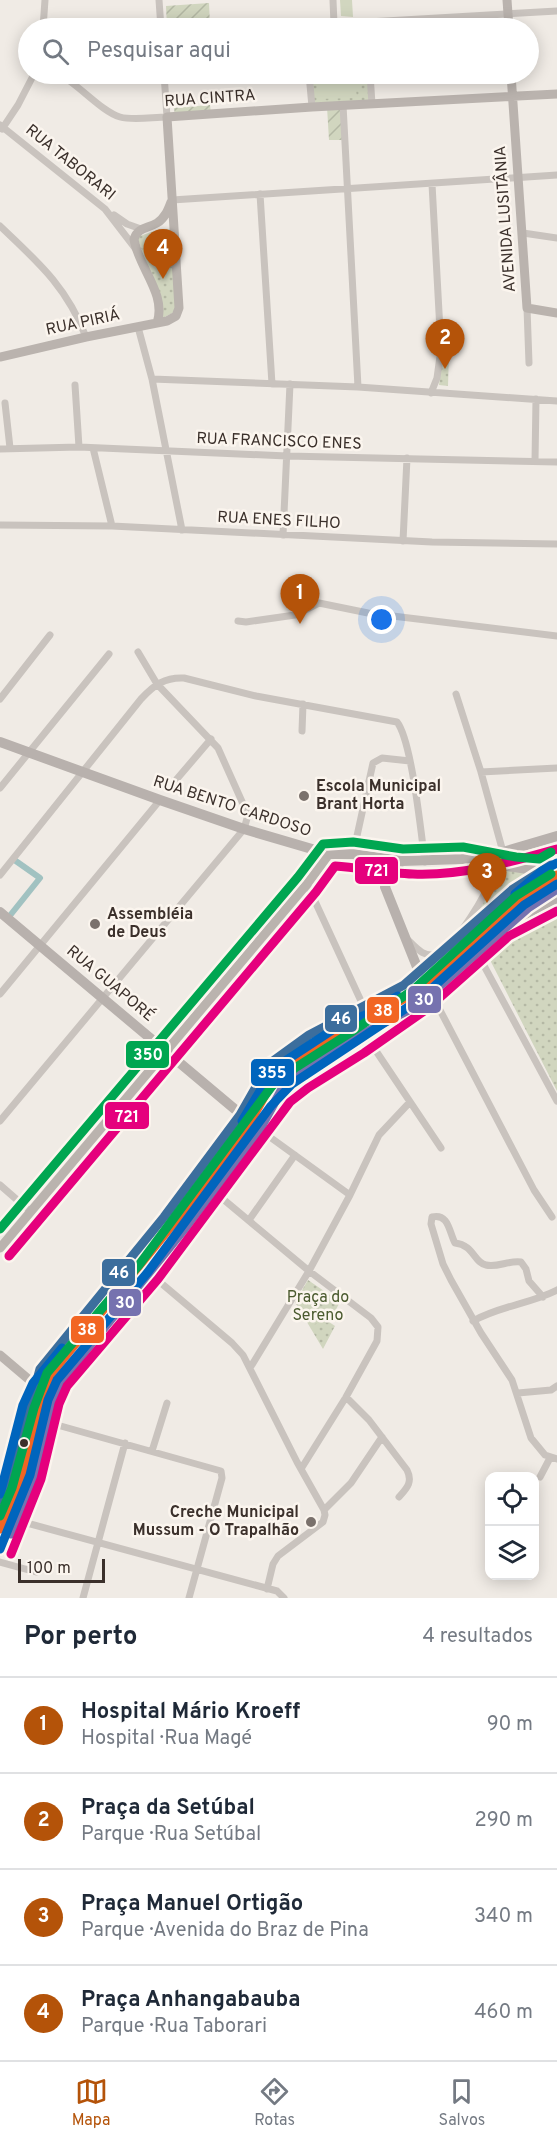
<!DOCTYPE html>
<html lang="pt">
<head>
<meta charset="utf-8">
<style>
  :root { --surface:#fff; --page:#f6f6f7; --text:#1f2937; --muted:#747a83; --line:#e0e1e3; --accent:#b45309 }
  body { margin:0; font-family:Overpass,sans-serif; background:var(--page); color:var(--text) }
  .controls { position:absolute; right:18px; bottom:18px; display:grid; overflow:hidden; border-radius:12px; box-shadow:0 3px 15px #0003 }
  .controls button { width:54px; height:54px; display:grid; place-items:center; padding:0; border:0; border-bottom:2px solid var(--line); background:var(--surface); color:var(--text); font:30px sans-serif }
  .scale { position:absolute; left:18px; bottom:15px; width:87px; box-sizing:border-box; padding-left:6px; border:3px solid #3b302b; border-top:0; font-size:16px; line-height:21px; white-space:nowrap; color:#3b302b; -webkit-text-stroke:4px #fbf5ee; paint-order:stroke }
  .you { position:absolute; left:382px; top:620px; width:21px; height:21px; margin:-15px; border:4px solid #fff; border-radius:50%; background:#1a73e8; box-shadow:0 0 0 9px #1a73e833 }
  .badge { display:grid; place-items:center; width:39px; height:39px; border-radius:50%; background:var(--accent); color:#fff; font-size:20px; font-weight:700 }
  .pin { position:absolute; translate:-50% -50px; filter:drop-shadow(0 2px 3px #0008) }
  .pin::after { content:''; position:absolute; top:32px; width:21px; height:18px; background:inherit; clip-path:polygon(0 0,100% 0,50% 100%) }
  .list { margin:0; padding:0; list-style:none }
  h2 { display:flex; justify-content:space-between; align-items:center; height:78px; margin:0; padding:0 24px; font-size:26px }
  h2 small { font-size:20px; font-weight:400; color:var(--muted) }
  .list li { display:grid; grid-template-columns:39px 1fr auto; gap:18px; align-items:center; box-sizing:border-box; height:96px; padding:0 24px; border-top:2px solid var(--line) }
  .list b { display:block; font-size:22px; white-space:nowrap }
  .list p { margin:0; font-size:20px; white-space:nowrap; color:var(--muted) }
  .list em { font-size:20px; font-style:normal; color:var(--muted) }
  .icon { flex:none; width:33px; height:33px; fill:none; stroke:currentColor; stroke-width:2; stroke-linecap:round; stroke-linejoin:round }
  .map { position:relative; flex:none; width:557px; height:1598px; overflow:hidden }
  .search { position:absolute; background:var(--surface); box-shadow:0 3px 15px #0003; left:18px; right:18px; top:18px; height:66px; display:flex; align-items:center; gap:15px; box-sizing:border-box; padding:0 21px; border-radius:33px; color:var(--muted); font-size:22px }
  .sheet { height:462px; background:var(--surface) }
  nav { display:flex; justify-content:space-around; align-items:center; box-sizing:border-box; height:84px; border-top:2px solid var(--line); background:var(--surface); font-size:16px; color:var(--muted) }
  nav a { display:grid; justify-items:center; gap:3px }
  nav .on { color:var(--accent) }
  .map>svg:first-child { display:block }
</style>
</head>
<body>
<div class="map">
<svg width="557" height="1598" viewBox="0 0 557 1598">
  <defs>
    <pattern id="park-dots" width="8" height="8" patternUnits="userSpaceOnUse" patternTransform="scale(1.5)"><rect width="8" height="8" fill="#d1d6bf"/><path d="M2 2h.1M6 6h.1" fill="none" stroke="#b4b8a4" stroke-width="1.8" stroke-linecap="round"/></pattern>
    <pattern id="garden-furrows" width="10" height="10" patternUnits="userSpaceOnUse" patternTransform="scale(1.5)"><rect width="10" height="10" fill="#d1d6bf"/><path d="M-1 1l2-2M0 10L10 0M9 11l2-2" fill="none" stroke="#b4b8a4"/></pattern>
  </defs>
  <rect width="100%" height="100%" fill="#f0ebe5"/>
  <!-- park -->
  <path fill="url(#park-dots)" d="M311,74H368L370,103L313,105Z
    M172,229L176,311L163,318L157,291L137,237L154,231Z
    M443,353L449,354L448,386L439,385Z
    M494,866L529,874L473,916L496,876L497,872Z
    M557,905V1091L489,958L491,940Z
    M308,1280L340,1302L329,1322L335,1326L323,1349L295,1302Z"/>
  <!-- garden -->
  <path fill="url(#garden-furrows)" d="M209,3L210,25L167,27L166,6Z
    M210,105L211,113L175,116L174,108Z
    M327,107H341L343,140H329Z"/>
  <!-- pitch -->
  <path fill="#d1d6bf" d="M340,0H352L353,17L341,16Z
    M316,74H364V79L355,80L357,98L318,99Z
    M168,243L169,266L156,267L155,245Z
    M313,1299L323,1320L313,1325L302,1305Z"/>
  <g fill="none" stroke-linecap="round" stroke-linejoin="round">
    <!-- canal -->
    <path stroke="#a1c2c1" stroke-width="6" d="M8,918L40,878L13,859"/>
    <!-- street -->
    <path stroke="#c9c3be" stroke-width="7" d="M159,0L161,28
      M333,0L334,24
      M43,28L45,0
      M265,28L557,11
      M59,74C78,84 102,112 120,117C134,121 153,117 167,117L164,74
      M309,74L312,107
      M370,74L372,104
      M343,105L358,387
      M0,125L105,209L135,248
      M2,129L18,105L34,74
      M260,194L272,384
      M172,200L557,175
      M114,215L127,224L141,229
      M0,226C38,262 67,287 86,337
      M523,233L557,238
      M527,308L529,363
      M138,327L152,379L182,530
      M152,379L358,387L557,401
      M75,385L79,447
      M431,393L437,378L441,349L432,184
      M5,403L10,448
      M93,448L112,526
      M0,449L79,447L287,456L557,462
      M535,461L536,399
      M0,525L112,526L432,542L557,544
      M283,535L290,384
      M403,541L407,458
      M238,621L246,622L295,615L319,603L368,613L557,636
      M456,694L481,772L503,852
      M0,699L50,635
      M302,731L303,704
      M481,772L557,768
      M176,780L211,739
      M0,788L109,654
      M353,854L373,763L382,758L410,761
      M0,875L141,699C154,685 165,677 184,678L256,696L397,722C412,741 421,834 425,862
      M307,884L367,1014
      M409,941C417,949 425,958 437,954C453,950 490,890 493,874L487,864
      M475,949L557,1101
      M430,991L534,1190L552,1217
      M0,994L160,800
      M366,1036L441,1148
      M0,1121L244,829L248,815L218,748L157,684L138,652
      M256,1127L350,1195
      M0,1185L31,1212
      M211,1189L309,1271L371,1318L378,1327L377,1341L346,1397L301,1469
      M249,1220L295,1155
      M148,1272L232,1343L243,1355L297,1462L324,1510
      M543,1297L529,1281L526,1269L521,1262C509,1260 497,1268 486,1265C474,1263 474,1245 455,1243C449,1232 449,1213 432,1217L431,1224L443,1264L451,1280L481,1333L512,1380L531,1438L545,1455L557,1459
      M473,1321C499,1306 530,1304 557,1290
      M250,1368L309,1271L350,1195L379,1135L410,1102
      M518,1393L551,1390L557,1386
      M346,1397L369,1420L407,1470C413,1482 407,1488 399,1497
      M43,1421L221,1471L222,1478L189,1598
      M152,1451L167,1403
      M540,1477L550,1458
      M12,1519L277,1591L284,1598
      M0,1562L36,1572
      M267,1589L273,1564L278,1556L323,1522L325,1515L324,1510L351,1483L382,1437
      M83,1598L125,1443"/>
    <!-- secondary -->
    <path stroke="#bab3ae" stroke-width="9" d="M507,0L509,28
      M511,74L527,308L557,313
      M157,323C167,294 138,267 134,239C138,227 147,229 157,223C165,218 168,210 171,202
      M0,357L86,337L167,321L176,316L179,308L167,117L312,107L557,94
      M0,1248L307,884L329,854
      M0,1355L33,1383"/>
    <!-- primary -->
    <path stroke="#b8b1ad" stroke-width="10" d="M0,742L160,800L244,829L329,854H353L402,861L462,859L503,852L557,836
      M402,861C393,869 387,875 385,887L419,972L430,991
      M471,861L542,871
      M0,912L256,1127
      M509,919L524,905L557,884
      M0,1494L23,1405L33,1383L151,1241L244,1117L274,1070L286,1060L334,1029L367,1014L398,996L422,978L491,913L542,871L557,863
      M0,1549L30,1475L48,1400L57,1380L148,1272L281,1094L301,1078L357,1043L420,999L502,926L557,898"/>
    <defs>
      <path id="bus-1" d="M0,1529L25,1468L50,1375L173,1224L250,1122L278,1072L315,1046L411,995L521,898L557,875"/>
      <path id="bus-2" d="M11,1534L37,1472L61,1381L182,1232L260,1129L287,1080L321,1056L418,1005L528,908L557,889"/>
      <path id="bus-3" d="M0,1500L17,1454L40,1369L164,1217L240,1115L269,1064L309,1035L404,985L513,889L551,865"/>
      <path id="bus-4" d="M515,894L542,871L557,863
        M242,1121L269,1076L279,1065L334,1029L367,1014L398,996
        M0,1494L23,1405L33,1383L62,1348
        M0,1549L30,1475L48,1400L57,1380L148,1272L271,1106L292,1084L420,999L524,905L557,884"/>
      <path id="bus-5" d="M9,1256L316,892L335,866C361,868 387,873 413,874C462,876 511,862 557,849
        M11,1554L41,1479L59,1404L67,1386L158,1279L290,1102L308,1088L364,1053L427,1009L509,936L557,911"/>
      <path id="bus-6" d="M0,1229L298,877L323,844L353,842L403,849L463,847L516,857L539,859L551,852
        M0,1516L12,1488L34,1408L47,1373L139,1265L272,1086L295,1068L350,1033L413,990L516,896L551,874"/>
    </defs>
    <!-- bus-1 casing -->
    <use href="#bus-1" stroke="#fbf5ee" stroke-width="14"/>
    <!-- bus-2 casing -->
    <use href="#bus-2" stroke="#fbf5ee" stroke-width="14"/>
    <!-- bus-3 casing -->
    <use href="#bus-3" stroke="#fbf5ee" stroke-width="14"/>
    <!-- bus-4 casing -->
    <use href="#bus-4" stroke="#fbf5ee" stroke-width="14"/>
    <!-- bus-5 casing -->
    <use href="#bus-5" stroke="#fbf5ee" stroke-width="14"/>
    <!-- bus-6 casing -->
    <use href="#bus-6" stroke="#fbf5ee" stroke-width="14"/>
    <!-- bus-1 -->
    <use href="#bus-1" stroke="#f26522" stroke-width="9"/>
    <!-- bus-2 -->
    <use href="#bus-2" stroke="#7672af" stroke-width="9"/>
    <!-- bus-3 -->
    <use href="#bus-3" stroke="#3c6e9d" stroke-width="9"/>
    <!-- bus-4 -->
    <use href="#bus-4" stroke="#0065bd" stroke-width="9"/>
    <!-- bus-5 -->
    <use href="#bus-5" stroke="#e5007d" stroke-width="9"/>
    <!-- bus-6 -->
    <use href="#bus-6" stroke="#00a651" stroke-width="9"/>
  </g>
  <!-- markers -->
  <g fill="#7a716c" stroke="#fbf5ee" stroke-width="2">
    <circle cx="304" cy="796" r="6"/>
    <circle cx="95" cy="924" r="6"/>
    <circle cx="311" cy="1522" r="6"/>
  </g>
  <circle fill="#3b302b" stroke="#fbf5ee" stroke-width="2" cx="24" cy="1443" r="5"/>
  <g text-anchor="middle" dominant-baseline="central" stroke-width="5" stroke-linejoin="round" paint-order="stroke">
    <!-- street labels -->
    <g font-size="16" fill="#3b302b" stroke="#fbf5ee">
      <text transform="translate(210 99) rotate(-4)">RUA CINTRA</text>
      <text transform="translate(70 163) rotate(39)">RUA TABORARI</text>
      <text transform="translate(506 219) rotate(-94)">AVENIDA LUSITÂNIA</text>
      <text transform="translate(83 323) rotate(-12)">RUA PIRIÁ</text>
      <text transform="translate(279 442) rotate(2)">RUA FRANCISCO ENES</text>
      <text transform="translate(279 521) rotate(3)">RUA ENES FILHO</text>
      <text transform="translate(232 807) rotate(18)">RUA BENTO CARDOSO</text>
      <text transform="translate(110 984) rotate(40)">RUA GUAPORÉ</text>
    </g>
    <!-- poi labels -->
    <g font-size="16" font-weight="bold" fill="#3b302b" stroke="#fbf5ee" text-anchor="start">
      <text x="316" y="787">Escola Municipal<tspan x="316" dy="18">Brant Horta</tspan></text>
      <text x="107" y="915">Assembléia<tspan x="107" dy="18">de Deus</tspan></text>
      <text x="299" y="1513" text-anchor="end">Creche Municipal<tspan x="299" dy="18">Mussum - O Trapalhão</tspan></text>
    </g>
    <!-- park labels -->
    <g font-size="16" fill="#4a5a2e" stroke="#fbf5ee">
      <text x="318" y="1298">Praça do<tspan x="318" dy="18">Sereno</tspan></text>
    </g>
  </g>
  <g stroke="#fbf5ee" stroke-width="2">
    <rect x="354" y="856" width="45" height="29" rx="6" fill="#e5007d"/>
    <rect x="407" y="985" width="35" height="29" rx="6" fill="#7672af"/>
    <rect x="366" y="996" width="34" height="28" rx="6" fill="#f26522"/>
    <rect x="324" y="1004" width="34" height="29" rx="6" fill="#3c6e9d"/>
    <rect x="125" y="1040" width="45" height="29" rx="6" fill="#00a651"/>
    <rect x="250" y="1058" width="45" height="29" rx="6" fill="#0065bd"/>
    <rect x="104" y="1101" width="46" height="29" rx="6" fill="#e5007d"/>
    <rect x="101" y="1258" width="35" height="29" rx="6" fill="#3c6e9d"/>
    <rect x="108" y="1288" width="34" height="29" rx="6" fill="#7672af"/>
    <rect x="70" y="1315" width="35" height="29" rx="6" fill="#f26522"/>
  </g>
  <g font-size="16" text-anchor="middle" font-weight="bold" fill="#fff">
    <text x="377" y="876">721</text>
    <text x="424" y="1005">30</text>
    <text x="383" y="1016">38</text>
    <text x="341" y="1024">46</text>
    <text x="148" y="1060">350</text>
    <text x="272" y="1078">355</text>
    <text x="127" y="1122">721</text>
    <text x="119" y="1278">46</text>
    <text x="125" y="1308">30</text>
    <text x="87" y="1335">38</text>
  </g>
</svg>
<div class="controls">
<button><svg class="icon" aria-label="locate" viewBox="0 0 24 24"><circle cx="12" cy="12" r="6"/><path d="M12 2v4M12 18v4M2 12h4M18 12h4"/></svg></button>
<button><svg class="icon" aria-label="layers" viewBox="0 0 24 24"><path d="M12 4l9 5-9 5-9-5zM3 14l9 5 9-5"/></svg></button>
</div>
<div class="scale">100 m</div>
<div class="you"></div>
<div class="pin badge" style="left:300px;top:624px">1</div>
<div class="pin badge" style="left:445px;top:369px">2</div>
<div class="pin badge" style="left:487px;top:903px">3</div>
<div class="pin badge" style="left:163px;top:279px">4</div>
<div class="search"><svg class="icon" aria-label="search" viewBox="0 0 24 24"><circle cx="10" cy="10" r="6"/><path d="M15 15l6 6"/></svg>Pesquisar aqui</div>
</div>
<section class="sheet">
<h2>Por perto<small>4 resultados</small></h2>
<ul class="list">
<li><span class="badge">1</span><div><b>Hospital Mário Kroeff</b><p>Hospital · Rua Magé</p></div><em>90 m</em></li>
<li><span class="badge">2</span><div><b>Praça da Setúbal</b><p>Parque · Rua Setúbal</p></div><em>290 m</em></li>
<li><span class="badge">3</span><div><b>Praça Manuel Ortigão</b><p>Parque · Avenida do Braz de Pina</p></div><em>340 m</em></li>
<li><span class="badge">4</span><div><b>Praça Anhangabauba</b><p>Parque · Rua Taborari</p></div><em>460 m</em></li>
</ul>
</section>
<nav>
<a class="on"><svg class="icon" aria-label="map" viewBox="0 0 24 24"><path d="M3 6l6-2 6 2 6-2v14l-6 2-6-2-6 2zM9 4v14M15 6v14"/></svg>Mapa</a>
<a><svg class="icon" aria-label="directions" viewBox="0 0 24 24"><path d="M12 3l9 9-9 9-9-9zM9 14v-3h6M13 9l2 2-2 2"/></svg>Rotas</a>
<a><svg class="icon" aria-label="saved" viewBox="0 0 24 24"><path d="M7 4h10v16l-5-4-5 4z"/></svg>Salvos</a>
</nav>
</body>
</html>
